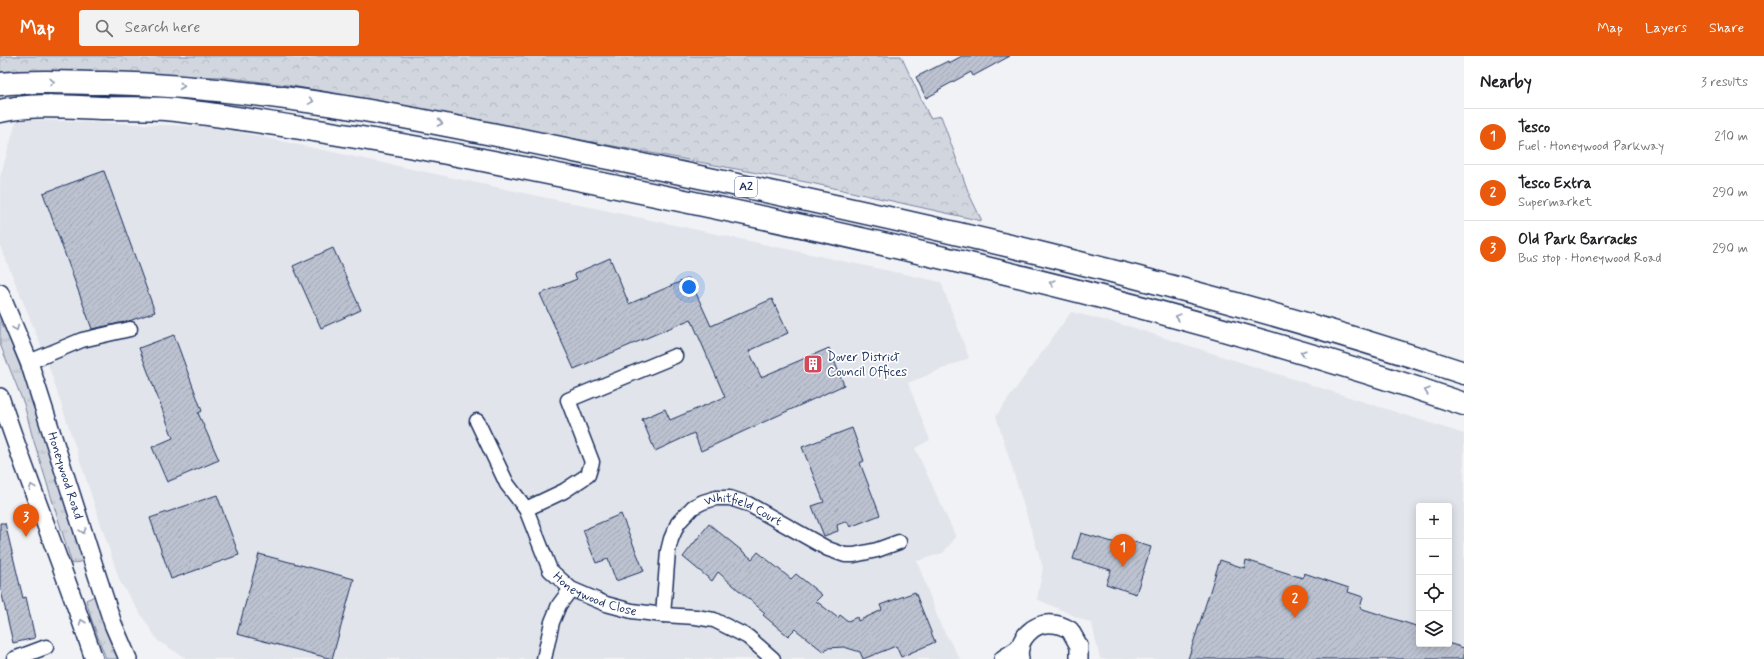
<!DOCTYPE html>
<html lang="en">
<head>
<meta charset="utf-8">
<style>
  :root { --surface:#fff; --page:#f2f2f2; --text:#202124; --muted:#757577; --line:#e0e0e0; --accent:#ea580c }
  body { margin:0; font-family:Mynerve,sans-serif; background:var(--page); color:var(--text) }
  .controls { position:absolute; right:12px; bottom:12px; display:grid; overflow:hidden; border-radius:4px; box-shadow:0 2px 10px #0003 }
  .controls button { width:36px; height:36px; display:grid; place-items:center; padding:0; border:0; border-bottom:1px solid var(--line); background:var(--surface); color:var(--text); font:20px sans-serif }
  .you { position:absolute; left:689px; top:231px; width:14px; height:14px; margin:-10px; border:3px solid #fff; border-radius:50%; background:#1a73e8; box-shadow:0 0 0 6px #1a73e833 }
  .badge { display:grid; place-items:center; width:26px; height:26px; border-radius:50%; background:var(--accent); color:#fff; font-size:13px; font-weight:700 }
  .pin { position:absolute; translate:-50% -33px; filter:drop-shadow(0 1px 2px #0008) }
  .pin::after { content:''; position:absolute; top:21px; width:14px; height:12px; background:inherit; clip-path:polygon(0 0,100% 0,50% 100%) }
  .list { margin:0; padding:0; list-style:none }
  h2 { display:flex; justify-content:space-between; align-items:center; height:52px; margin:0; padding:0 16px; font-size:17px }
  h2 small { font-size:13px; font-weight:400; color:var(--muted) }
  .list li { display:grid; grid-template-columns:26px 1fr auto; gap:12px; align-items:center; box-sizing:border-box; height:56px; padding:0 16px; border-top:1px solid var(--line) }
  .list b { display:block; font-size:15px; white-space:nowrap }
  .list p { margin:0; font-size:13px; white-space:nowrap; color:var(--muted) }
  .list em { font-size:13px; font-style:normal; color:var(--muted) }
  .icon { flex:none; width:22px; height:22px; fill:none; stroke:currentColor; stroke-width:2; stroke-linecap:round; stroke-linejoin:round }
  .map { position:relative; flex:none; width:1464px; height:603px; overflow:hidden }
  header { display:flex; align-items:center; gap:24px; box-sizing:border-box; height:56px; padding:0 20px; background:var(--accent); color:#fff }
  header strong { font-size:19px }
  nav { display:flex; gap:22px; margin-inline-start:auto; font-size:14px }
  .search { width:280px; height:36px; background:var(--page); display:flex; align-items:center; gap:10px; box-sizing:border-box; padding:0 14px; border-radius:4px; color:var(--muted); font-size:15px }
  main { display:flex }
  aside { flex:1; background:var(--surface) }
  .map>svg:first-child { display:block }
</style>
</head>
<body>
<header>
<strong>Map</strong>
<div class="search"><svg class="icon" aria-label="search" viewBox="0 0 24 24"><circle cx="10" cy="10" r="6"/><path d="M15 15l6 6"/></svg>Search here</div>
<nav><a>Map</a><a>Layers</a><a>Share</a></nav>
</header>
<main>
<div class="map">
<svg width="1464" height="603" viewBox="0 0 1464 603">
  <defs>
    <pattern id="grass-tufts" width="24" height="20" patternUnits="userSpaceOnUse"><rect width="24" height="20" fill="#d2d6df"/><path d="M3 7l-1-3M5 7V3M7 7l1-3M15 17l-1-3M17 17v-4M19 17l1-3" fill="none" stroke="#b4b8c2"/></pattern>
    <pattern id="forest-crowns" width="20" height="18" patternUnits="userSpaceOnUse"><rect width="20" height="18" fill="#d2d6df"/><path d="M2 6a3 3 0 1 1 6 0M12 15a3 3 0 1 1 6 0" fill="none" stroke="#b4b8c2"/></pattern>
    <pattern id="building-hatch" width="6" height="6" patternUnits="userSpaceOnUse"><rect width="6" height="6" fill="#bcc2d0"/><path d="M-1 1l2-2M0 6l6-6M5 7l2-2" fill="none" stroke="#a1a7b5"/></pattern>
  </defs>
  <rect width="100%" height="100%" fill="#f1f2f5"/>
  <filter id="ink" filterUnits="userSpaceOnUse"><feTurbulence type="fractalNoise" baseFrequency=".025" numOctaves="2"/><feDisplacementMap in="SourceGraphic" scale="8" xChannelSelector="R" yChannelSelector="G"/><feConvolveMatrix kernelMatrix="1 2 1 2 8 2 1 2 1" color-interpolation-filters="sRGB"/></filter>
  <g filter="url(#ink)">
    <!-- built -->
    <path fill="#e1e4ea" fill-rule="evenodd" d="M17,63L215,71L941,226L969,302L908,327L930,384L915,392L956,481L943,497L917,505L940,568L960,603H187L158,585L120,526L45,299L0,190V121Z
      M1071,256L1131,271L1464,378V603H1100L1092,568L1037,543L1043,512L996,360ZM1419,450H1449V588H1419Z"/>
    <!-- grass -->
    <path fill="url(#grass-tufts)" stroke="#76829e" d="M0,258L33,344L83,505L72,508L32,379L24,348L0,288Z
      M95,540L121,603H106L91,562L86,544Z"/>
    <!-- forest -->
    <path fill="url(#forest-crowns)" stroke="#76829e" d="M0,0H901L930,62L941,60L969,138L982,165L811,127L287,29L223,21L13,15L0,16Z"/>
    <!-- building -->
    <path fill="url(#building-hatch)" stroke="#1b2f5e" d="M962,0H1010L973,20L971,16L938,34L939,35L926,42L916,21L948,5L949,7Z
      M104,115L155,256L129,265L92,273L43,137Z
      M333,192L361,254L321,272L293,210Z
      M610,202L629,248L689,222L711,270L772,243L788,277L749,295L761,321L829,292L844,329L701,395L694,377L655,395L642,363L665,353L670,364L725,341L691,263L574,313L540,238L577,223L574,218Z
      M174,279L202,355L198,357L219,404L167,426L152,391L173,382L139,292Z
      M852,372L864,405L860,407L880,459L850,471L847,465L837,469L838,475L824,480L812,450L824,446L802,391Z
      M217,439L239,499L171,523L150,462Z
      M621,458L644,515L616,525L608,503L596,507L583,474Z
      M0,467H5L23,542L26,541L35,582L13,587L0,530Z
      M709,468L752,503L758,496L791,523L796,518L822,539L816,545L838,562L840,559L848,565L857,561L858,565L882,554L880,549L915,536L935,586L901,601L896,590L863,603L860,596L844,591L827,592L824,596L795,573L788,580L763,559L765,557L718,516L712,525L683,501Z
      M1081,477L1116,487L1118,481L1151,491L1136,538L1106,528L1111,514L1073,503Z
      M259,498L354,523L332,603L237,578Z
      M1220,504L1244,512L1246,504L1303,522L1304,517L1349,532L1348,536L1363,541L1360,552L1419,571V588H1451L1464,592V603H1188Z"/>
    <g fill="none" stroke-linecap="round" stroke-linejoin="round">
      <defs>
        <g id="minor">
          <path d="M29,306L82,284L130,273"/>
          <path id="s1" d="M477,365L507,428L526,453L550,514L571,533L606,548L632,555L663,559L696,561L714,564L748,581L773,603"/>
          <path d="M526,453L564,435L588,419L592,406L568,344L675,300"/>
          <path id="s2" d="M663,559L668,495L671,483L678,467L693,451L703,446L716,442H730L748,448L828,493L845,499H854L877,494L899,486"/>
          <path d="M14,603L46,591"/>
          <path d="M544,603L552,566L559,549L571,533"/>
        </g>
        <g id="tertiary">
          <path id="s3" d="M0,237L29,306L96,516L113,568L128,603"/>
          <path d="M0,341C29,429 65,515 94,603"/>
          <path d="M1003,603L1020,592"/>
          <path d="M1020,603C1016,584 1033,566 1052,568C1058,568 1065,571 1070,574L1079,590V603"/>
        </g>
        <path id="trunk" d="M0,28C35,24 70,27 105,27C279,31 449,69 618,104C904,163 1186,225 1464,317
          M0,55C34,47 70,51 105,52C125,52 145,52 165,53C210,57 255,65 300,72C364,82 428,93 493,106C820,171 1147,241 1464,348"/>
      </defs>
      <!-- minor casing -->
      <use href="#minor" stroke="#1b2f5e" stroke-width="17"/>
      <!-- tertiary casing -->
      <use href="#tertiary" stroke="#1b2f5e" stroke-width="20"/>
      <!-- trunk casing -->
      <use href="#trunk" stroke="#1b2f5e" stroke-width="25"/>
      <!-- minor -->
      <use href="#minor" stroke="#fff" stroke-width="14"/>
      <!-- tertiary -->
      <use href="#tertiary" stroke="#fff" stroke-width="17"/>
      <!-- trunk -->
      <use href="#trunk" stroke="#fff" stroke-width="22"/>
    </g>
    <!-- one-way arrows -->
    <defs><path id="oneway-chevron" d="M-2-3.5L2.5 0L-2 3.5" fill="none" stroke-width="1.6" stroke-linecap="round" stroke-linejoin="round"/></defs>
    <g stroke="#8d97ae">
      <use href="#oneway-chevron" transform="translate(52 26) rotate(1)"/>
      <use href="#oneway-chevron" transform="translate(182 30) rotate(6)"/>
      <use href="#oneway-chevron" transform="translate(311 45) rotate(9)"/>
      <use href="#oneway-chevron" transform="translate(440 67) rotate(12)"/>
      <use href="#oneway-chevron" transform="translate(1052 227) rotate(-166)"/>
      <use href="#oneway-chevron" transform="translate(1178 261) rotate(-165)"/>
      <use href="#oneway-chevron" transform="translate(16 272) rotate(68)"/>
      <use href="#oneway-chevron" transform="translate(1303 297) rotate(-163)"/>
      <use href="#oneway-chevron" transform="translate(1427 335) rotate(-161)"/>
      <use href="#oneway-chevron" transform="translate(32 431) rotate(-111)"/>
      <use href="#oneway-chevron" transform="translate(83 475) rotate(73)"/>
      <use href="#oneway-chevron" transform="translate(82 566) rotate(-109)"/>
    </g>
  </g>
  <!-- icons -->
  <defs>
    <symbol id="building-square" viewBox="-11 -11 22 22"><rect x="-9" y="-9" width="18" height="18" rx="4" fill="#d1495b" stroke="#fff"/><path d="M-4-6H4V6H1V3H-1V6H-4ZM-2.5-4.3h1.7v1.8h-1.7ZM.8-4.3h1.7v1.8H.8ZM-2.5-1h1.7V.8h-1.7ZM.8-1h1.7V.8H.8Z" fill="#fff"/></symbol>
  </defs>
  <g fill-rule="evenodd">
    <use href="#building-square" x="802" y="297" width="22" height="22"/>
  </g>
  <g text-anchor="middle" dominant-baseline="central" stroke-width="3.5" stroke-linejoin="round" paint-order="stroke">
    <!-- shield labels -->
    <rect fill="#fff" stroke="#5f6d8e" stroke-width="1" x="735" y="121" width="22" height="20" rx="3"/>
    <g font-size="12" font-weight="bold" fill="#1b2f5e">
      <text x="746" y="131">A2</text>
    </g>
    <!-- poi labels -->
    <g font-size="13" fill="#1b2f5e" stroke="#fff" text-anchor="start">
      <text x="827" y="301">Dover District<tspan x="827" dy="15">Council Offices</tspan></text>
    </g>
    <!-- street labels -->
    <g font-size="13" fill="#1b2f5e" stroke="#fff">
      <text stroke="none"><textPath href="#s3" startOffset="194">Honeywood Road</textPath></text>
      <text stroke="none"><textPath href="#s2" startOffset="170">Whitfield Court</textPath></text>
      <text stroke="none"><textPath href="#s1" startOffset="219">Honeywood Close</textPath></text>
    </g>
  </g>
</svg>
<div class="controls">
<button>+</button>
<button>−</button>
<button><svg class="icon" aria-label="locate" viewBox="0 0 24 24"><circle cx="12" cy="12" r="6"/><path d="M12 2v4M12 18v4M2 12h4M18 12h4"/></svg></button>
<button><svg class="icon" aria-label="layers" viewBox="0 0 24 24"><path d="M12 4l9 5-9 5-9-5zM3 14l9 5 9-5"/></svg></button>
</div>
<div class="you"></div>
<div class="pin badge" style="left:1123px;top:511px">1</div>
<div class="pin badge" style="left:1295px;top:562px">2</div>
<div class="pin badge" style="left:26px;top:481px">3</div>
</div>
<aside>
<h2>Nearby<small>3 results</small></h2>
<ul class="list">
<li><span class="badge">1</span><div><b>Tesco</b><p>Fuel · Honeywood Parkway</p></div><em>210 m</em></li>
<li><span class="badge">2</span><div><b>Tesco Extra</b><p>Supermarket</p></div><em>290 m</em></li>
<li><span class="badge">3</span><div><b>Old Park Barracks</b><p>Bus stop · Honeywood Road</p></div><em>290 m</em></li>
</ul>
</aside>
</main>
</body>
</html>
